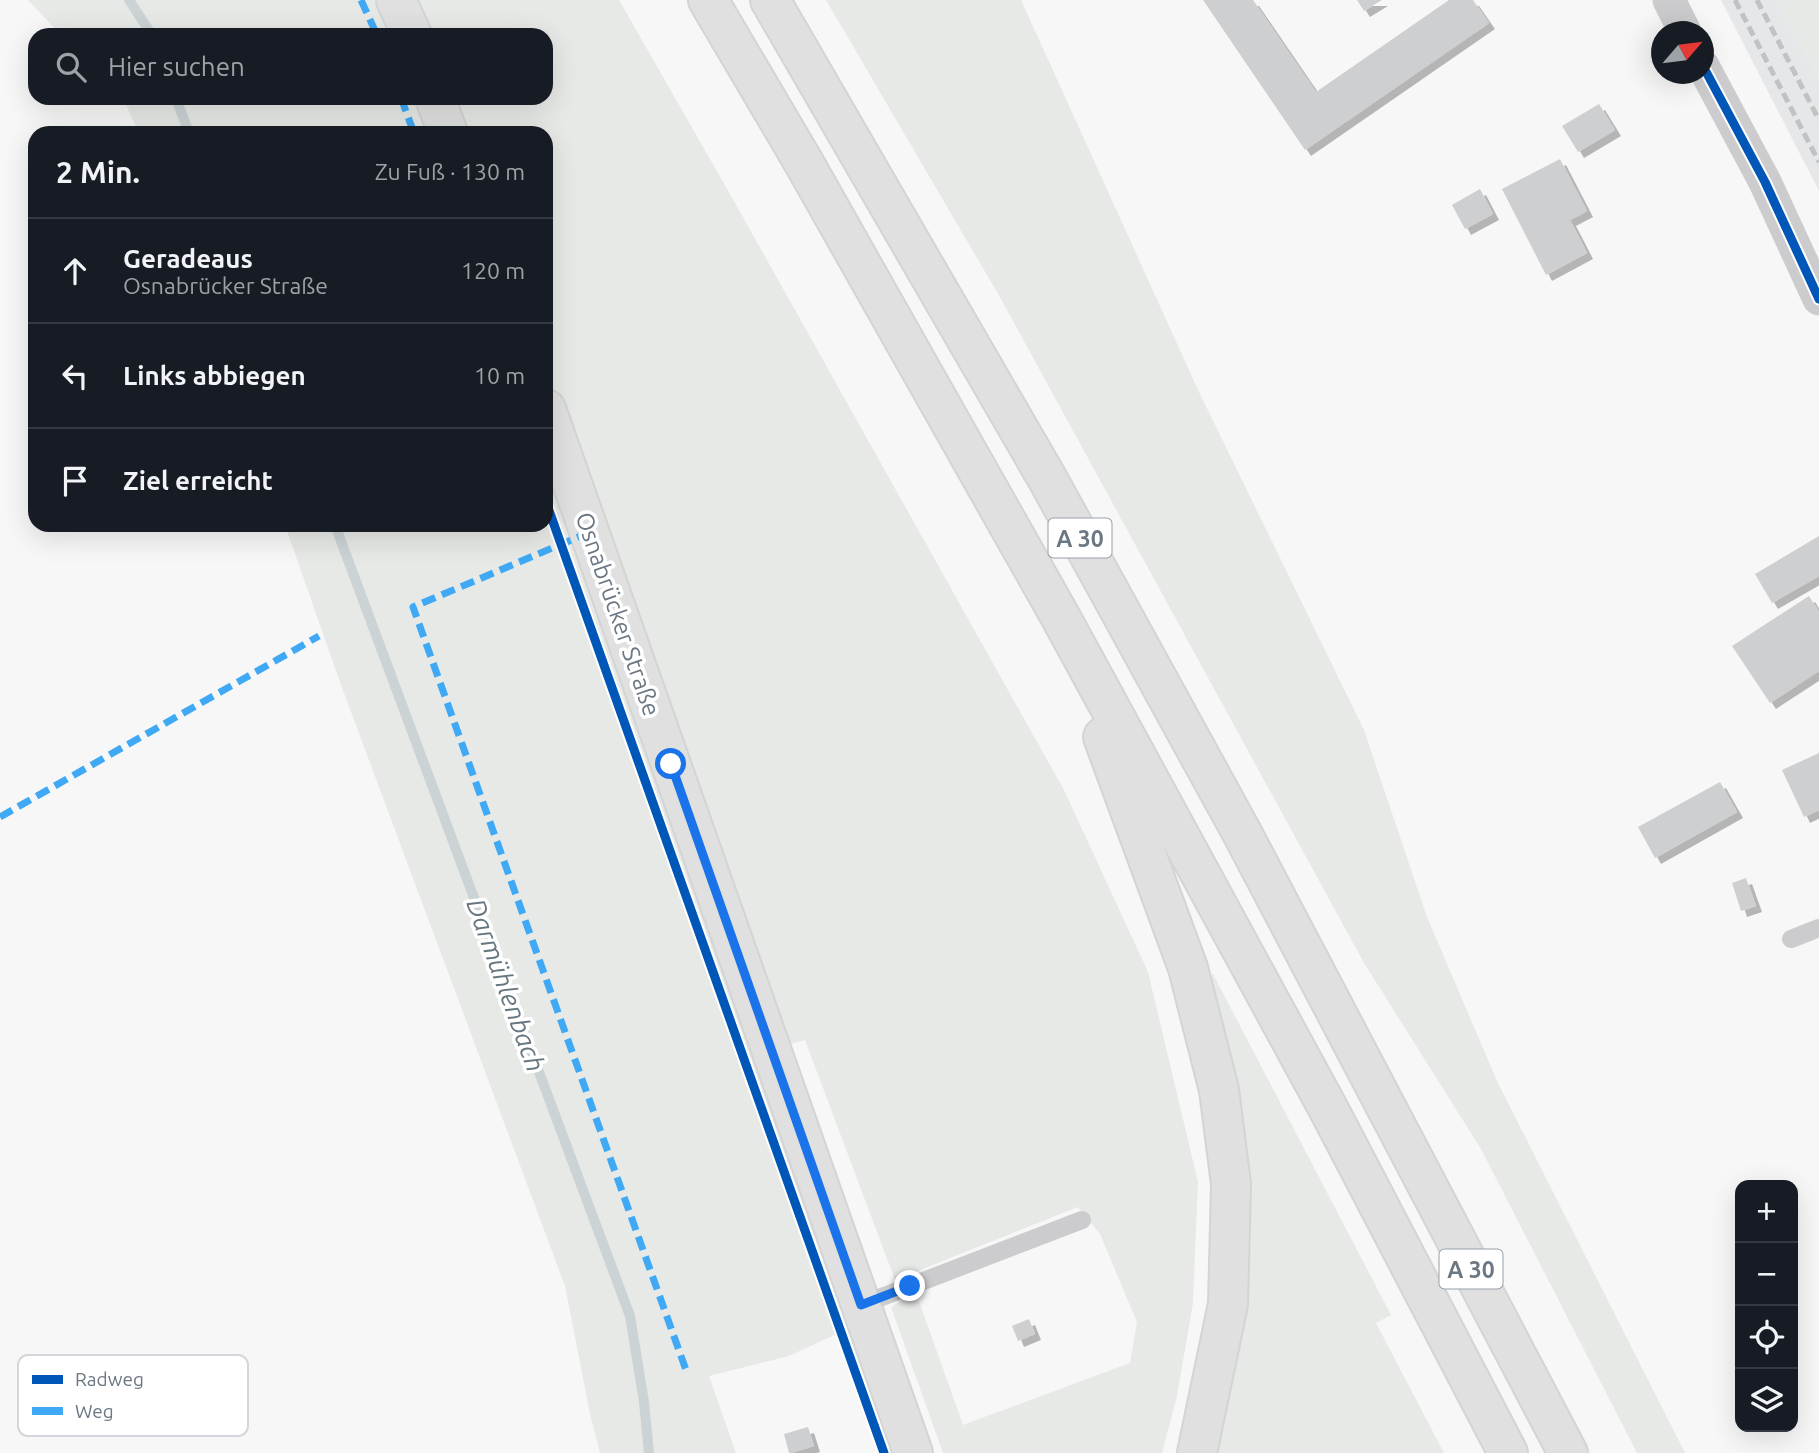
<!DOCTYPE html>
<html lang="de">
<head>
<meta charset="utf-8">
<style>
  :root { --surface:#171b24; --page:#242831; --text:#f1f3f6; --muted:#9ea1a6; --line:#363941 }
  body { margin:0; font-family:Ubuntu,sans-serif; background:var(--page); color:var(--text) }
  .controls { position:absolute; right:21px; bottom:21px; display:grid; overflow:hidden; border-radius:14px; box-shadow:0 7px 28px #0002 }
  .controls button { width:63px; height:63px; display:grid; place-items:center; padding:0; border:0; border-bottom:2px solid var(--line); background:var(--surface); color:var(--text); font:35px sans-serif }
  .compass { position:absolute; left:1651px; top:21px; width:63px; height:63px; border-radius:50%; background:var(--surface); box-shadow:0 7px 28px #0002; rotate:62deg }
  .stop { position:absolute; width:21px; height:21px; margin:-16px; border:5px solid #1a73e8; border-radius:50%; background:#fff }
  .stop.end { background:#1a73e8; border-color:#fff; box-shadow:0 2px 7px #0008 }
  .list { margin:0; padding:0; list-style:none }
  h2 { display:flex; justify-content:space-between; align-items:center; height:91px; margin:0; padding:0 28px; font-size:30px }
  h2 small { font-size:23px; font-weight:400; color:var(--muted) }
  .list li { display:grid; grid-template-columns:46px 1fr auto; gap:21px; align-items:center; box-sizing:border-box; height:105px; padding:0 28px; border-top:2px solid var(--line) }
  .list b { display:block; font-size:26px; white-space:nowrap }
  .list p { margin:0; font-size:23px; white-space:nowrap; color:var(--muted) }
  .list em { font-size:23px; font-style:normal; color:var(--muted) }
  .icon { flex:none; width:38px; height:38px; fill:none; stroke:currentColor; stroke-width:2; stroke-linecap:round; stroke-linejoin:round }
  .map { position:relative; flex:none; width:1819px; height:1453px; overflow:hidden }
  .search { position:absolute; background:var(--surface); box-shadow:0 7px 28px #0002; left:28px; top:28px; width:525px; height:77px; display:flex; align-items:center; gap:18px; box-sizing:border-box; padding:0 24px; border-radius:21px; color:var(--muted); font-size:26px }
  .panel { position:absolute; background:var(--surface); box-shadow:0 7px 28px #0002; left:28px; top:126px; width:525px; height:406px; border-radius:21px }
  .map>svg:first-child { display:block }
</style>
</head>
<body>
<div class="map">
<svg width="1819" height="1453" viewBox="0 0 1819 1453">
  <defs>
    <filter id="shadow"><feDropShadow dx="6" dy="6" stdDeviation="0" flood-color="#0004"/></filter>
  </defs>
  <rect width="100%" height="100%" fill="#f7f7f7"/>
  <!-- built -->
  <path fill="#e6e7e8" d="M1721,0H1777L1819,79V191Z"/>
  <!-- green -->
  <path fill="#e6e9e5" d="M28,0H619L730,194L1064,790L1148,972L1198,1182L1193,1303L1177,1396L1162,1453H943L891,1307L914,1293L920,1304L963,1425L1130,1363L1137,1322L1100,1234L1078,1207L895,1280L805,1040L755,1054L845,1330L789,1356L709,1376L736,1453H600L590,1414L565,1286L341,685L285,525H546V133H139L125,103L120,98H546V35H61Z
    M826,0H1021L1199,392L1364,730L1427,917L1497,1081L1685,1453H1637L1481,1149L1364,963L1001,299Z
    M1777,0H1819V79L1781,8Z
    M1213,974L1391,1315L1376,1323L1444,1453H1212L1239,1311L1207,982Z"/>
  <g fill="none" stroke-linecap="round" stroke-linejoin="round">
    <!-- stream -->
    <path stroke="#ccd3d5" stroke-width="10" d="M129,0L152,35
      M176,98L189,133
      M335,525L630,1316L644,1402L649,1453"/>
  </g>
  <!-- building -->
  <path fill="#cecfd0" filter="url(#shadow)" d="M1203,0H1253L1316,92L1449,0H1473L1489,23L1305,150Z
    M1357,0H1382L1364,11Z
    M1599,104L1615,130L1578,152L1562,126Z
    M1560,159L1587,211L1570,220L1587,253L1546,275L1502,189Z
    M1480,189L1493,214L1465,229L1452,205Z
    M1819,536V576L1772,603L1755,574Z
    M1809,596L1819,612V671L1770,703L1732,646Z
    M1819,753V810L1804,817L1782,770Z
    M1720,782L1737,812L1655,858L1638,827Z
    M1746,878L1756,906L1741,911L1732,883Z
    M1029,1319L1035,1334L1018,1341L1012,1326Z
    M808,1427L814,1446L794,1452V1453H789L784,1434Z"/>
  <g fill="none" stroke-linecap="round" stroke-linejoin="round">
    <defs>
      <path id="secondary" d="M396,0L412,35
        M435,98L448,133
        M546,409L913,1453"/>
      <path id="motorway" d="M708,0L804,163L1060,616L1329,1110L1508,1453
        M770,0L1047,478L1241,831L1568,1453
        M1103,737L1188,968L1219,1090L1231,1184L1228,1304L1197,1453"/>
    </defs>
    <!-- secondary casing -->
    <use href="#secondary" stroke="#d3d4d4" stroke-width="42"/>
    <!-- motorway casing -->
    <use href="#motorway" stroke="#d3d4d4" stroke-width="42"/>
    <!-- service -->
    <path stroke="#ccccce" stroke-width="18" d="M1791,939L1819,928
      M861,1305L1082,1220"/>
    <!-- minor -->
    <path stroke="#ccccce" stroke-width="33" d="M1669,0L1685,32
      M1703,66L1765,182L1819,299"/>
    <!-- secondary -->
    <use href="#secondary" stroke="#e0e0e1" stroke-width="38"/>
    <!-- motorway -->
    <use href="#motorway" stroke="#e0e0e1" stroke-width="38"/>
    <!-- rail -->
    <path stroke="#c1c2c3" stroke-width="5" stroke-dasharray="10 5" stroke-linecap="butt" d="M1735,0L1819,162
      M1757,0L1819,120"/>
    <!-- quiet -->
    <path stroke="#3fa9f5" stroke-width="7" stroke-dasharray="14 7" stroke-linecap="butt" d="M361,0L377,35
      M401,98L414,133
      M590,532L413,607L686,1370
      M0,817L319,636"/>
    <defs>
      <path id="cycleway" d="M1703,66L1765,182L1819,299
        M546,502L884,1453"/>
    </defs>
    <!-- cycleway casing -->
    <use href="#cycleway" stroke="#fff" stroke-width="13"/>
    <!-- cycleway -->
    <use href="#cycleway" stroke="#0057b8" stroke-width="9"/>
  </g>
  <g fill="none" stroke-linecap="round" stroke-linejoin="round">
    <!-- route -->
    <path stroke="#1a73e8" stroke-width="9" d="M671,764L861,1305L910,1286"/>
  </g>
  <g text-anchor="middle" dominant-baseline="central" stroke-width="7" stroke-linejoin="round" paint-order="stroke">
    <!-- shield labels -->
    <g fill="#fff" stroke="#97a0a8" stroke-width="2">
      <rect x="1048.5" y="518.5" width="63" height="39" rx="5"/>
      <rect x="1439.5" y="1249.5" width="63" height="39" rx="5"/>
    </g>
    <g font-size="23" font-weight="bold" fill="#6b7783">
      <text x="1080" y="538">A 30</text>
      <text x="1471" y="1269">A 30</text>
    </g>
    <!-- street labels -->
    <g font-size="24" fill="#6b7783" stroke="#fff">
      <text transform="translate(618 614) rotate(71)">Osnabrücker Straße</text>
    </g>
    <!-- water labels -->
    <g font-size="26" font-style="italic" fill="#67777f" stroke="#fff">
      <text transform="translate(506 985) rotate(70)">Darmühlenbach</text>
    </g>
  </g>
  <!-- legend -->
  <rect x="18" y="1355" width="230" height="81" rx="10" fill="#fff" stroke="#d3d6da" stroke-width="2"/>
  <rect x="32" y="1375" width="31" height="9" fill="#0057b8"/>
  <rect x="32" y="1407" width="31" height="8" fill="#3fa9f5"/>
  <g font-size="19" fill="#6b7783">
    <text x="75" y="1386">Radweg</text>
    <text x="75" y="1418">Weg</text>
  </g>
</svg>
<div class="controls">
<button>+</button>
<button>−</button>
<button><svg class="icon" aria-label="locate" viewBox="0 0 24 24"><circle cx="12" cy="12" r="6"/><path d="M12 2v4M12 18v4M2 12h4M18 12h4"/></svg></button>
<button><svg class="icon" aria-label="layers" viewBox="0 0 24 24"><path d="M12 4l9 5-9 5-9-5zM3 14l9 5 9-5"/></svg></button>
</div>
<svg class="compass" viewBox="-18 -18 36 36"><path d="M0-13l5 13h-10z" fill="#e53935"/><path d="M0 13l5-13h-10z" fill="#9ea1a6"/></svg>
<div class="stop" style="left:671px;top:764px"></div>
<div class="stop end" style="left:910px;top:1286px"></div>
<div class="search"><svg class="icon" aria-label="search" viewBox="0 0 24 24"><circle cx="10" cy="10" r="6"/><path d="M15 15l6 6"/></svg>Hier suchen</div>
<section class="panel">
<h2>2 Min.<small>Zu Fuß · 130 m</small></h2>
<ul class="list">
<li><svg class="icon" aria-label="ahead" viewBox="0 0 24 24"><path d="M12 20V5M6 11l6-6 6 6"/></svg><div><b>Geradeaus</b><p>Osnabrücker Straße</p></div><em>120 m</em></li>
<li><svg class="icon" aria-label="left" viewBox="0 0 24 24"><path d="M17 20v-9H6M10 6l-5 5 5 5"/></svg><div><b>Links abbiegen</b></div><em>10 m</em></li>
<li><svg class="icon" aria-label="arrive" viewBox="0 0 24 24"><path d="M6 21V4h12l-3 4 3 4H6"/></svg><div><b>Ziel erreicht</b></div></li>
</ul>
</section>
</div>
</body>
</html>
